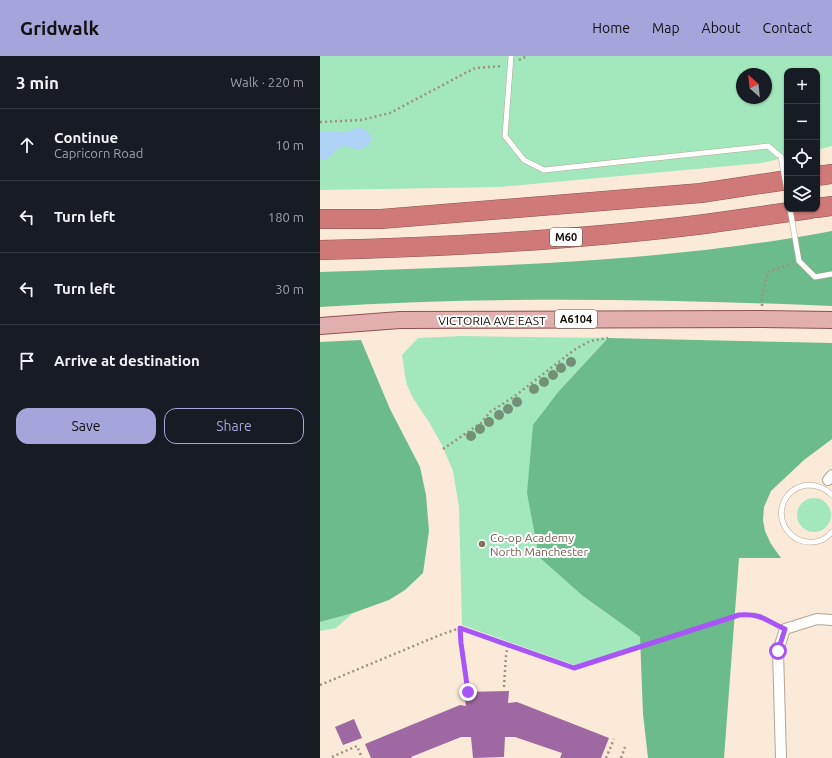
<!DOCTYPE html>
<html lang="en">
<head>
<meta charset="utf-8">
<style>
  :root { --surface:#171b24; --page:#242831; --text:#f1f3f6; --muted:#9ea1a6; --line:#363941; --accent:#a5a4db }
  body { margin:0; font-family:Ubuntu,sans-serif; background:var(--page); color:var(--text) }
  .controls { position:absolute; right:12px; top:12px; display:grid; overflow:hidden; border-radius:8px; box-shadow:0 1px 3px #0004 }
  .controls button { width:36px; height:36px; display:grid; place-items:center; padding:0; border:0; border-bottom:1px solid var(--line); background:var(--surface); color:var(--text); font:20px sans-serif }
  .compass { position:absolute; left:416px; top:12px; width:36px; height:36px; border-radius:50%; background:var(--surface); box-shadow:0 1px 3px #0004; rotate:333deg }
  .stop { position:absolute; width:12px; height:12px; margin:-9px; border:3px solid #a855f7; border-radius:50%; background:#fff }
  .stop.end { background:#a855f7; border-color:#fff; box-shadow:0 1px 4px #0008 }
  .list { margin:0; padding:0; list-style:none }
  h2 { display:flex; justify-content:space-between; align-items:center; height:52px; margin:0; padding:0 16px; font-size:17px }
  h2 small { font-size:13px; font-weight:400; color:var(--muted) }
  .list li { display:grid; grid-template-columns:26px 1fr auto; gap:12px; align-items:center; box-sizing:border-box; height:72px; padding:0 16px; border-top:1px solid var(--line) }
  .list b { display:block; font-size:15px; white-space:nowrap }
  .list p { margin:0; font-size:13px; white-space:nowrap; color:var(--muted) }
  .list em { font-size:13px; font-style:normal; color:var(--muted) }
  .actions { display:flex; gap:8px; padding:12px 16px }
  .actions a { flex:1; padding:9px 0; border:1px solid var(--accent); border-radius:12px; text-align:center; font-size:14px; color:var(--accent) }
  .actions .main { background:var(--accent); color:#111 }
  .icon { flex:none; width:22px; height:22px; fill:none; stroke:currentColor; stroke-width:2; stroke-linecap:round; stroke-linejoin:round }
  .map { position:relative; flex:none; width:512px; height:702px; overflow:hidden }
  header { display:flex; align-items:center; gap:24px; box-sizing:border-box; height:56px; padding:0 20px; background:var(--accent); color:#111 }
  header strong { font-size:19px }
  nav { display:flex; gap:22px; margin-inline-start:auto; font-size:14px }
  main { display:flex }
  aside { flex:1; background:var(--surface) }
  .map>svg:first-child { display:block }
</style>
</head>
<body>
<header>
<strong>Gridwalk</strong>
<nav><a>Home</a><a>Map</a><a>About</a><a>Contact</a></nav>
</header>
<main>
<aside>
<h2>3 min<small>Walk · 220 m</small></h2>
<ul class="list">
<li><svg class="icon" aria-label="ahead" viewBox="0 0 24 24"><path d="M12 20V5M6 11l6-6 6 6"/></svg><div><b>Continue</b><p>Capricorn Road</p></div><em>10 m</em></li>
<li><svg class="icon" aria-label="left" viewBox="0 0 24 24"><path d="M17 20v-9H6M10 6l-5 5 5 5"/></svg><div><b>Turn left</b></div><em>180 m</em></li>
<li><svg class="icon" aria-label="left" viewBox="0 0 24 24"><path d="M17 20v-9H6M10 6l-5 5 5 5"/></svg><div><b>Turn left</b></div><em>30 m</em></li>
<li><svg class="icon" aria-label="arrive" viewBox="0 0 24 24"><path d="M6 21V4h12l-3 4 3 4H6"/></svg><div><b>Arrive at destination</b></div></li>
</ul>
<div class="actions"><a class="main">Save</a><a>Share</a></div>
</aside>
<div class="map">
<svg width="512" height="702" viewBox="0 0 512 702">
  <rect width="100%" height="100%" fill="#fbead7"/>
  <!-- green -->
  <path fill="#a3e8bd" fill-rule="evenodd" d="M0,0H512V90L497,94V15H467V101L442,107L180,131L0,134ZM422,18H446V42H422Z
    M142,280L288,282L239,335L263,540L320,581L321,589L254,609L142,569L139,451L133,415L122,389L109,366L93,342L87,329L85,320L82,299L98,282Z
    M477 459a17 17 0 1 1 34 0a17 17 0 1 1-34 0Z
    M33,557L16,572L0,575V566Z"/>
  <!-- forest -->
  <path fill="#6bbb8b" d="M512,175V250C342,243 170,240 0,251V216C171,210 343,207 512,175Z
    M288,282L512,287V383L484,404L451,435L444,451L443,464L445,475L451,488L461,502H419L404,702H328L323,658L320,581L263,540L219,501L207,437L213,369L239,335Z
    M41,284L70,353L100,411L106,439L109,475L103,517L85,534L69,544L33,557L0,566V286Z"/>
  <!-- water -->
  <path fill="#aed3f7" d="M39,71C57,78 55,90 37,94C14,81 16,105 0,104V76C10,73 11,76 19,76C26,77 33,74 39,71Z"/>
  <!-- building -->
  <path fill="#9e68a2" d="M189,635L188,647L197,646L289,682L281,702H240L242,697L195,681H185L184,701L153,702L151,681H141L91,701L92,702H51L45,688L140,649L146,650L144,636Z
    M34,663L42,682L23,689L15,671Z"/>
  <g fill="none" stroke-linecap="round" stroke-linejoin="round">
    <defs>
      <path id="lane" d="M191,0L185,80L204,104L224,114L448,90L461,101
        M479,205L495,221L512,218
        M512,439C505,432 498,429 487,429C480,430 473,433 468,439C449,463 474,495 502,484C506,482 509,479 512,476"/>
      <path id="street" d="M508,424L512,419
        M461,702L458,595L465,573L497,563L512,564"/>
      <path id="primary" d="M0,270L80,264L441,263L512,264"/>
      <path id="highway" d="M497,120L512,118
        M497,152L512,150
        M0,163H61L381,137L467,124
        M0,194C128,191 257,184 385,168C420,163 455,158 490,153"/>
    </defs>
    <!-- lane casing -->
    <use href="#lane" stroke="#b4a593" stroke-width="6"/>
    <!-- street casing -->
    <use href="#street" stroke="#b4a593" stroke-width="12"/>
    <!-- primary casing -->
    <use href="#primary" stroke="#8c5350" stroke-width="18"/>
    <!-- highway casing -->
    <use href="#highway" stroke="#8c5350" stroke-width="20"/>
    <!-- path -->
    <path stroke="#9d9083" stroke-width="2.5" stroke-dasharray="2 3" stroke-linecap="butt" d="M199,4L207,0
      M0,66L41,64L70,57L155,12L183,10
      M442,250V240L448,216L473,207
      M123,393L161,367L170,356L195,340L254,294L270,285L288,282
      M140,572L141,587L148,636
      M0,629L120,579L140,572L254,612L419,559L435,558L442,560L457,569
      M184,631L186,599L188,589
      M12,701L37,690L42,702
      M286,702L294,683
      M301,702L305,691"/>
    <!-- lane -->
    <use href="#lane" stroke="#fff" stroke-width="5"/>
    <!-- street -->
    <use href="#street" stroke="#fff" stroke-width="10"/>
    <!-- primary -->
    <use href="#primary" stroke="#e2afae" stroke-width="16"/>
    <!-- highway -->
    <use href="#highway" stroke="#cf7a78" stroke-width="19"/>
    <defs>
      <path id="lane-bridge" d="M461,101L467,135
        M470,153L479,205"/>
    </defs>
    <!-- lane-bridge casing -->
    <use href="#lane-bridge" stroke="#b4a593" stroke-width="6" stroke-linecap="butt"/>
    <!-- lane-bridge -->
    <use href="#lane-bridge" stroke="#fff" stroke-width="5"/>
  </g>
  <!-- trees -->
  <g fill="#749177">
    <circle cx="251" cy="306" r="5"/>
    <circle cx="241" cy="312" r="5"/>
    <circle cx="233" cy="319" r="5"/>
    <circle cx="224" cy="326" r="5"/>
    <circle cx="214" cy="333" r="5"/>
    <circle cx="197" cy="346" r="5"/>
    <circle cx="188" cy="353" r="5"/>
    <circle cx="179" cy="359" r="5"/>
    <circle cx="169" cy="366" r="5"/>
    <circle cx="160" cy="373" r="5"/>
    <circle cx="151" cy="380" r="5"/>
  </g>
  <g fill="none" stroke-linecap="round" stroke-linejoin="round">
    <!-- route -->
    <path stroke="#a855f7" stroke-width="5" d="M148,636L141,587L140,572L254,612L419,559C442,557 446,565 465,573L458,595"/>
  </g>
  <!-- markers -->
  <circle fill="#8d6e63" stroke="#fff" stroke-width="1.5" cx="162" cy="488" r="4"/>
  <g text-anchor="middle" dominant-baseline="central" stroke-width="4" stroke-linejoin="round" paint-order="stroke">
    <!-- shield labels -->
    <g fill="#fff" stroke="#585451" stroke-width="1">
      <rect x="230" y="172" width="32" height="18" rx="3"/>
      <rect x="235" y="254" width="42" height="18" rx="3"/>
    </g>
    <g font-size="11" font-weight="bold" fill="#110b06">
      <text x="246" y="181">M60</text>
      <text x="256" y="263">A6104</text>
    </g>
    <!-- street labels -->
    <g font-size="12" fill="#110b06" stroke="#fff">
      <text x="172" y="264">VICTORIA AVE EAST</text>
    </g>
    <!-- education labels -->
    <g font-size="12" fill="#785e54" stroke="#fff" text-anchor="start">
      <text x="170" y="481">Co-op Academy<tspan x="170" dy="14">North Manchester</tspan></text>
    </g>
  </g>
</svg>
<div class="controls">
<button>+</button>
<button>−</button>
<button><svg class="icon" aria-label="locate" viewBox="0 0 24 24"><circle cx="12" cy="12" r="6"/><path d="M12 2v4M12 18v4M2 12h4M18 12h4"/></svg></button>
<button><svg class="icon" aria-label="layers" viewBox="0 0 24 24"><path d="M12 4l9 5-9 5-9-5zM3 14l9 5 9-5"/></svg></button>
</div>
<svg class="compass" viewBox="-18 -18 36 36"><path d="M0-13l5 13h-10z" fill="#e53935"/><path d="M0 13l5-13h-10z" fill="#9ea1a6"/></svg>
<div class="stop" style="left:458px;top:595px"></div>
<div class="stop end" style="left:148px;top:636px"></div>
</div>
</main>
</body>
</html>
